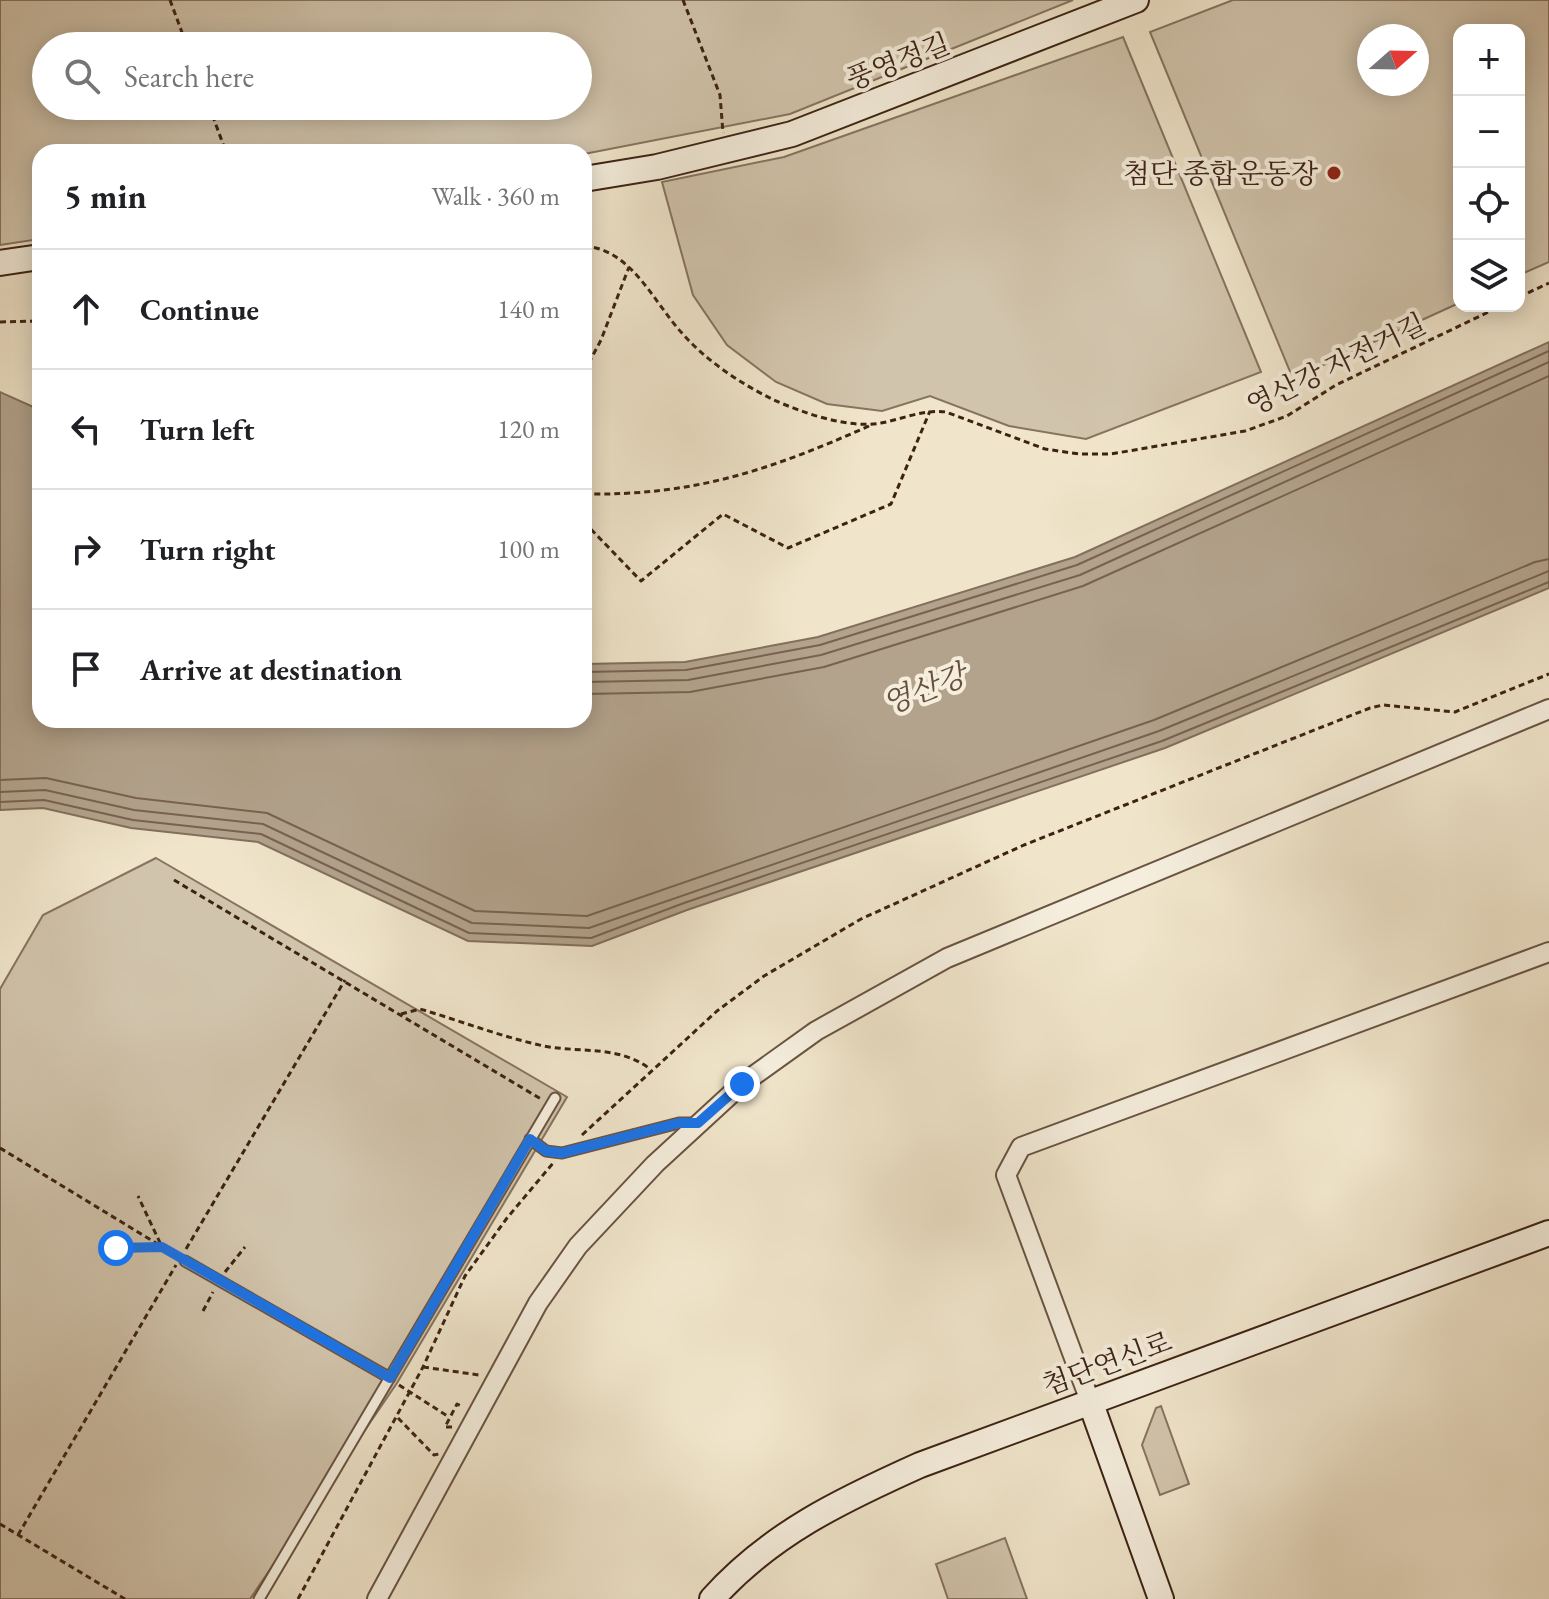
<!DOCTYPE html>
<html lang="en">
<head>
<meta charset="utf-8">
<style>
  :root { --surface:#fff; --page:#f6f6f6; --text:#202124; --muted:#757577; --line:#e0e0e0 }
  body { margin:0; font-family:"EB Garamond","Noto Serif KR",serif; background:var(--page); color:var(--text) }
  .controls { position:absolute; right:24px; top:24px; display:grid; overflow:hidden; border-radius:16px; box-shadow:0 4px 20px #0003 }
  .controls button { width:72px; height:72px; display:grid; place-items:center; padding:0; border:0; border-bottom:2px solid var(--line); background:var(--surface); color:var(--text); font:40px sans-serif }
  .compass { position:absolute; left:1357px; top:24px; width:72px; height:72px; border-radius:50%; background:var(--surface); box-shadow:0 4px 20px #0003; rotate:70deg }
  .stop { position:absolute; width:24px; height:24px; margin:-18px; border:6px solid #1a73e8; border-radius:50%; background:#fff }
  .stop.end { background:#1a73e8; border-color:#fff; box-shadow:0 2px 8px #0008 }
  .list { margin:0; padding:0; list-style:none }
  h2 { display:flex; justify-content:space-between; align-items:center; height:104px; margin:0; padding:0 32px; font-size:34px }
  h2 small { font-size:26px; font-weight:400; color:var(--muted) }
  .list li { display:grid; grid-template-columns:52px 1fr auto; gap:24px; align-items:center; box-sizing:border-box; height:120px; padding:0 32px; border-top:2px solid var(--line) }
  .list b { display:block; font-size:30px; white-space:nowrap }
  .list em { font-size:26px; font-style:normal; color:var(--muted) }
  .icon { flex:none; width:44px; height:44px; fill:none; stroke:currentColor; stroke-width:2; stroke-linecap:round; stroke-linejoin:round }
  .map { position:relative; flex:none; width:1549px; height:1599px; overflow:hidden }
  .search { position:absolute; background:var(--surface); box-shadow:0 4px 20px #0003; left:32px; top:32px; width:560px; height:88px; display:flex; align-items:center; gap:20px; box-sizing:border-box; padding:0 28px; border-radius:44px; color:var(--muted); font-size:30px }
  .panel { position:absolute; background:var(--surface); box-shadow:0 4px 20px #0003; left:32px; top:144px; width:560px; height:584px; border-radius:24px }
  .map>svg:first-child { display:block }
</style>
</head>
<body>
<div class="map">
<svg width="1549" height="1599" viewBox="0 0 1549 1599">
  <rect width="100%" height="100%" fill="#f0e5cb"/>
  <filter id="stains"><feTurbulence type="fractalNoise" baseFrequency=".0025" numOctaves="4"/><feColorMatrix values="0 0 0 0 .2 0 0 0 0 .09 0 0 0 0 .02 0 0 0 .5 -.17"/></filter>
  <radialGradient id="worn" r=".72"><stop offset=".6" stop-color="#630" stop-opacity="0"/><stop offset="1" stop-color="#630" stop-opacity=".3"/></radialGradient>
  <!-- green -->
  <path fill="#d1c4ac" stroke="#867360" stroke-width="2" fill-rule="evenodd" d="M0,0H1073L790,114L584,154L40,152V239L0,245ZM46,46H578V106H46Z
    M1233,0H1549V262L1519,275V30H1459V303L1293,379L1150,32ZM1369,36H1417V84H1369Z
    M1123,37L1261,372L1086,439L1009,426L930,396L882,411L827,404L776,382L727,345L693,295L662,182L784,157Z
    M156,858L567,1097L397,1383L250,1599H0V989L43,915Z
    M1161,1406L1189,1484L1160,1495L1142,1445L1156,1408Z
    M1005,1538L1027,1599H948L936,1564Z"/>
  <!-- water -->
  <path fill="#b3a38d" stroke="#836f5d" stroke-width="2" d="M1549,342V588L1165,748L687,910L592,946L468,941L258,842L131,828L43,808L0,810V392L40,410V720H584V664L685,662L818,637L1075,557Z"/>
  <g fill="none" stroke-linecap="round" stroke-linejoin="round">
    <!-- shore -->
    <path stroke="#786250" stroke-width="2" d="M584,672L686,670L820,645L1077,565L1549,351
      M584,682L688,680L821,655L1080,575L1549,362
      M584,694L690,692L824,667L1083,586L1549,376
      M0,780L46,778L136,798L267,813L475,911L587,916L1154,720L1535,562L1549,559
      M0,792L45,790L134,810L263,824L472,923L589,928L1159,731L1549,571
      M0,802L44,800L133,820L261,834L469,933L591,938L684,903L1162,741L1549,582"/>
    <defs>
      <path id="lane" d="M530,1139L546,1151L562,1153L679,1123H698
        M185,1261L390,1378
        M259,1599L555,1098"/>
      <path id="street" d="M1090,1401L1006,1175L1021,1147L1549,952
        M377,1599L538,1303L578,1246L655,1164L742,1084L816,1031L947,958L1549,709"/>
      <path id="secondary" d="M584,179L657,167L792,134L1136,0
        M0,263L40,257
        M1090,1401L1161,1599
        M712,1599C770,1534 842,1500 920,1465L1549,1233"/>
    </defs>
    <!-- lane casing -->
    <use href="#lane" stroke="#695342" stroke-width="13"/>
    <!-- street casing -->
    <use href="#street" stroke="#695342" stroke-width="22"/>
    <!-- secondary casing -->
    <use href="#secondary" stroke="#3c2214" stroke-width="28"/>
    <!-- path -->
    <path stroke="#3c2214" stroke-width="3" stroke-dasharray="6 4" stroke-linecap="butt" d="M170,0L187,46
      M683,0L720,95L723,133
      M209,106L226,152
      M584,246C631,249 653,301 681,332C705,360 741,384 774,400C803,413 849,429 881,423C903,419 923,409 946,412L1045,449L1079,454H1111L1245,431L1287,416L1336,385L1501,306
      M1519,297L1549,283
      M0,322L40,321
      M584,372L601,340L629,267
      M584,494C694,496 770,470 869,426
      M584,522L641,581L723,514L788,548L891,504L930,411
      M174,880L541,1099
      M401,1014L420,1009C461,1021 502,1037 544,1046C580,1053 619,1045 650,1069
      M582,1135L717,1011L764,976L861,919L1024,845L1370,708L1383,705L1455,712L1549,674
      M0,1148L174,1254
      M116,1248L162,1247L138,1196
      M186,1249L345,980
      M225,1272L245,1247
      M203,1311L213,1292
      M423,1367L479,1375
      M399,1385L449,1417
      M398,1418L434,1455L439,1454
      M452,1427H445L457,1404L463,1407
      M0,1524L125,1599
      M18,1535L176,1265
      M298,1599L423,1367L465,1276L507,1218L554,1162"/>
    <!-- lane -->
    <use href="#lane" stroke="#f5eedd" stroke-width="9"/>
    <!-- street -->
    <use href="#street" stroke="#f5eedd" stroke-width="18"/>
    <!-- secondary -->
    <use href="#secondary" stroke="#f5eedd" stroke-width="24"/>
  </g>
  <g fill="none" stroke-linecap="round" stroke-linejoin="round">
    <!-- route -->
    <path stroke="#1a73e8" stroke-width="10" d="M116,1248L162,1247L390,1378L530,1139L546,1151L562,1153L679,1123H698L742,1084"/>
  </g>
  <!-- markers -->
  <circle fill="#8f2418" stroke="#f5eedd" stroke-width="3" cx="1334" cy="173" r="8"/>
  <g text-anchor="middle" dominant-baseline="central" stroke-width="8" stroke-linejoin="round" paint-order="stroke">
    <!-- street labels -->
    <g font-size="28" fill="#3c2214" stroke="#f5eedd">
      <text transform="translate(898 61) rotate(-21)">풍영정길</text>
      <text transform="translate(1336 364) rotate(-26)">영산강 자전거길</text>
      <text transform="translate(1107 1363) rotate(-20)">첨단연신로</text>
    </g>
    <!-- poi labels -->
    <g font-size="28" fill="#3c2214" stroke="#f5eedd" text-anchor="end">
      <text x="1318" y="173">첨단 종합운동장</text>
    </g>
    <!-- water labels -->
    <g font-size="30" font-style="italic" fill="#664f3e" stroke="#f5eedd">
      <text transform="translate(924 689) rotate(-21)">영산강</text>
    </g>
  </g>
  <rect width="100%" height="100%" filter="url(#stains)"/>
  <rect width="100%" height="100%" fill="url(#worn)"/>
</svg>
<div class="controls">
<button>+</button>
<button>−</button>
<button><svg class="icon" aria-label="locate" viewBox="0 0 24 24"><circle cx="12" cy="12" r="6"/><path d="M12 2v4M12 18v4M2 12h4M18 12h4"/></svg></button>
<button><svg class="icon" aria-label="layers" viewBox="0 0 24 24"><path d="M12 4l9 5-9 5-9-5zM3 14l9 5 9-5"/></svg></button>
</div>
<svg class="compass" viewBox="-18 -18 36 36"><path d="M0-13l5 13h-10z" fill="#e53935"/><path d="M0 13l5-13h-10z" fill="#757577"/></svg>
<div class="stop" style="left:116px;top:1248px"></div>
<div class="stop end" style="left:742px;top:1084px"></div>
<div class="search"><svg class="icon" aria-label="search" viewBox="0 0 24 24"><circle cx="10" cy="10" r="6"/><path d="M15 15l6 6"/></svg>Search here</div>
<section class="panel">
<h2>5 min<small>Walk · 360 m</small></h2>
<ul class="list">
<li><svg class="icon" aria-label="ahead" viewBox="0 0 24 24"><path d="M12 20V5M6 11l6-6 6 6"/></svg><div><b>Continue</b></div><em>140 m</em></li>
<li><svg class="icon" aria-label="left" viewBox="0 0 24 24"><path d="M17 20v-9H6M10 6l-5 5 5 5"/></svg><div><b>Turn left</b></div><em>120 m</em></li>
<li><svg class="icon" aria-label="right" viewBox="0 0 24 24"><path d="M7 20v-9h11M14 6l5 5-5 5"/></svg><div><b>Turn right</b></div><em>100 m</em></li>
<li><svg class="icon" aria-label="arrive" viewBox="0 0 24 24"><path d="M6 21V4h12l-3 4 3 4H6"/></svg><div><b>Arrive at destination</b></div></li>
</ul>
</section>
</div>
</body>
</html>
